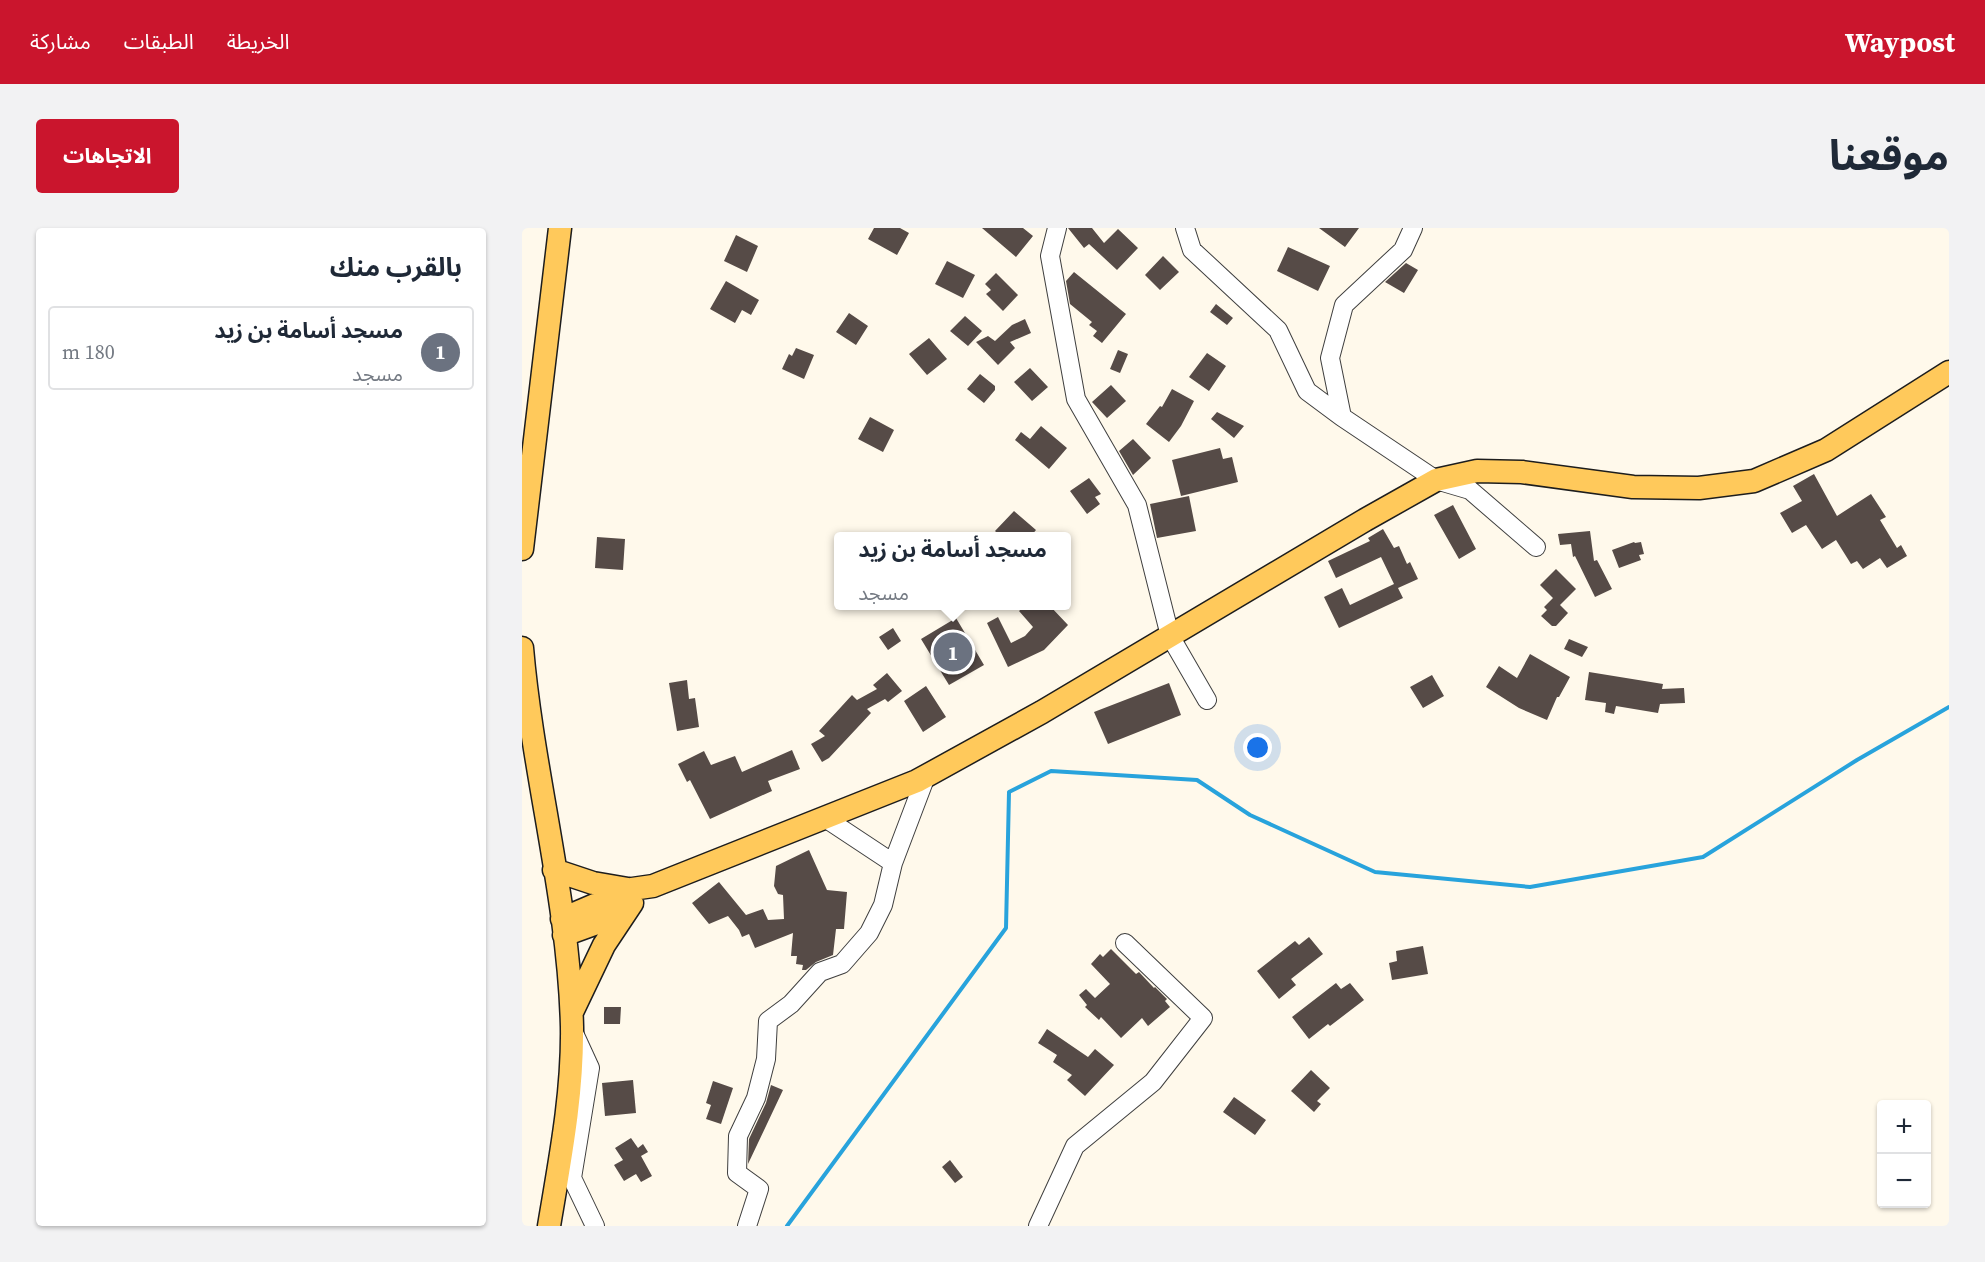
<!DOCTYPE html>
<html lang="ar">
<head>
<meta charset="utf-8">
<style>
  :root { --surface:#fff; --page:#f2f2f3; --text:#1f2937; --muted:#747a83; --line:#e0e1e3; --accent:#ca152d }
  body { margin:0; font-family:"Source Serif 4","Noto Sans Arabic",serif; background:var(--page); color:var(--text); direction:rtl }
  .controls { position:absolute; right:18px; bottom:18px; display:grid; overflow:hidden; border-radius:6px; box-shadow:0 2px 4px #0004 }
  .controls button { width:54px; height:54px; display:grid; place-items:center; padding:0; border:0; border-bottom:2px solid var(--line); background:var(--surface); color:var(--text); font:30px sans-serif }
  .you { position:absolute; left:736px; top:520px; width:21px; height:21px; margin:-15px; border:4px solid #fff; border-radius:50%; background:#1a73e8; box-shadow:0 0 0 9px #1a73e833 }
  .badge { display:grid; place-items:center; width:39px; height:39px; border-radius:50%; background:var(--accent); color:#fff; font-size:20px; font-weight:700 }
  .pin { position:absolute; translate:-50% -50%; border:3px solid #fff; box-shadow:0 2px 6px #0006 }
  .popup { position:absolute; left:312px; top:304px; width:237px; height:78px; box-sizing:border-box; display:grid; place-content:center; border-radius:6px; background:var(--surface); filter:drop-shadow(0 2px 4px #0005); font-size:20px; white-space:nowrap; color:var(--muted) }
  .popup b { font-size:22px; color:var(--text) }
  .popup::after { content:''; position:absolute; left:50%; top:100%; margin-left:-12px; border:12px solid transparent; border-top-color:var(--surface) }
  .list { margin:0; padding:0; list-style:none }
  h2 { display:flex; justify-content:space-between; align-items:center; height:78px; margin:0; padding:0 24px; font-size:26px }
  h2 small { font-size:20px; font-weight:400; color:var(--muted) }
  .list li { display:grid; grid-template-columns:39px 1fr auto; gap:18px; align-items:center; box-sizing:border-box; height:84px; margin:0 12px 12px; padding:0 12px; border:2px solid var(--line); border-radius:6px }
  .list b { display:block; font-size:22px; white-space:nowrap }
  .list p { margin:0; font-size:20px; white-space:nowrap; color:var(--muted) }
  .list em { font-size:20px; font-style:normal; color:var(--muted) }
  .map { position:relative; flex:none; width:1427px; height:998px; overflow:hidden; direction:ltr; border-radius:6px }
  header { display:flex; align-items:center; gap:36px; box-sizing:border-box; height:84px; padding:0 30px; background:var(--accent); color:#fff }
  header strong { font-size:28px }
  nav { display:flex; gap:33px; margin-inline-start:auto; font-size:21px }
  .intro { display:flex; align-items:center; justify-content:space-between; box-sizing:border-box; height:144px; padding:0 36px }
  h1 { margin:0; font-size:42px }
  .button { padding:15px 27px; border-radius:6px; background:var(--accent); color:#fff; font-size:21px; font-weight:700 }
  main { display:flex; gap:36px; padding:0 36px }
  aside { flex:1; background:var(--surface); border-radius:6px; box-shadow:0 2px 4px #0004 }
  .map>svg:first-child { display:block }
</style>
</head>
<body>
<header>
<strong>Waypost</strong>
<nav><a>الخريطة</a><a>الطبقات</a><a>مشاركة</a></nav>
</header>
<div class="intro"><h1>موقعنا</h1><a class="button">الاتجاهات</a></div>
<main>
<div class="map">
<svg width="1427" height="998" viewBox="0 0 1427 998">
  <rect width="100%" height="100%" fill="#fff9eb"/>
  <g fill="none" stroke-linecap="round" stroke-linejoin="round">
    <!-- stream -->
    <path stroke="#28a3dc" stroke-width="4" d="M265,998L484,700L487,564L529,543L675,552L728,587L853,644L1008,659L1181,629L1335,532L1427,479"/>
  </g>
  <!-- building -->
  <path fill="#564b47" d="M352,0H378L387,5L375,27L346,11Z
    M460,0H501L511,8L494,29Z
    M546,0H570L582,15L596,1L616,20L595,42L567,16L562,20Z
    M797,0H837L823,19Z
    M214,7L236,18L225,44L202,33Z
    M766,19L808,38L796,63L755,43Z
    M641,28L657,44L638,62L623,47Z
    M425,33L453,47L441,70L413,56Z
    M884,35L896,42L882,65L863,54Z
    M552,44L604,86L580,115L571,108L575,103L567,97L570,94L548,76L544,53Z
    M474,45L496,67L481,83L464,66L469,62L463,56Z
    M204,53L237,72L229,87L220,82L213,95L188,81Z
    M694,76L711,90L705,97L688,84Z
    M327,85L346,98L334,117L314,104Z
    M443,88L460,103L446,118L428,103Z
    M503,91L509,105L488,114L493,120L476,137L454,114L466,108L473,113L490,97Z
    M407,110L425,131L405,147L387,126Z
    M274,120L292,127L282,151L260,141L267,126L270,128Z
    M596,122L606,126L598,145L588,141Z
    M685,125L704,138L687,163L667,149Z
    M508,140L526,159L510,173L492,154Z
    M458,146L473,158V162L462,175L445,161Z
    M589,157L604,173L585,190L570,174Z
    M650,161L672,173L659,198L647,214L624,196L638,178L640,179Z
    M695,184L722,198L712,210L689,191Z
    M348,189L372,202L361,224L336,211Z
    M519,198L545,220L527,241L493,212L499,204L508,211Z
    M611,211L629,230L611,247L597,223Z
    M698,220L701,231L710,229L716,254L659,268L650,232Z
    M1292,246L1315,288L1349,266L1364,289L1358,292L1375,320L1379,317L1385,328L1365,340L1358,330L1341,341L1335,333L1329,336L1314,312L1300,321L1284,297L1270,305L1258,285L1280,273L1271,258Z
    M567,250L579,266L573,269L578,276L565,286L548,263Z
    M667,268L674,303L635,310L628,276Z
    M931,277L954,321L937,331L912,287Z
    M492,283L514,302L508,309H479L473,303Z
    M861,301L872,320L877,318L885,336L888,334L896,351L876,360L881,370L817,400L802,369L820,360L828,377L872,356L859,329L814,350L806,333L848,313L846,310Z
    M1068,303L1072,333L1075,332L1090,361L1073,369L1053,328L1051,329L1049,316L1038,317L1036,306Z
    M75,309L103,311L101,342L73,340Z
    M1112,314L1113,315L1119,314L1122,326L1117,327L1119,332L1097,340L1090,322Z
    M1034,341L1054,361L1038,377L1046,385L1034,398H1030L1019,388L1025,382L1022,379L1031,370L1018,357Z
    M503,378H528L546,397L522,422L486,439L465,395L476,389L489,415L503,408L511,399L497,383Z
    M434,390L462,437L427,457L399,411Z
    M371,400L379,413L366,422L357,409Z
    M1047,411L1066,419L1060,429L1042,421Z
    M1008,426L1048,449L1037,469H1035L1025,492L997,480L964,459L977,438L995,450Z
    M1067,444L1141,456L1140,461L1162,460L1163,475L1138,476L1136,485L1094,478L1092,486L1083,484L1084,475L1063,472Z
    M365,445L380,463L366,474L363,471L345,481L349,485L307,530L300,534L289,516L303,508L297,503L330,467L335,472L355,461L351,457Z
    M910,447L922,468L901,480L888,459Z
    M165,452L167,471L173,470L177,499L155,503L147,455Z
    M647,455L659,487L586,516L572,484Z
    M404,458L424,489L401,504L382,473Z
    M270,522L278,541L246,553L250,563L188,591L168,552L165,554L156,536L182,523L189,537L213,528L220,544Z
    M287,622L305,662L325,664L322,701H314L311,727L294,734L284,742H280L281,737L274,736L275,728H269L271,705L233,720L227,706L220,709L217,702L206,688L187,696L170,675L197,654L224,687L241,681L246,692L262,691L261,667L256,666L252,658L254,638Z
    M787,709L801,726L769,751L774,757L757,771L735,743L773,713L777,717Z
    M901,718L906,746L870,752L867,735L875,733L874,723Z
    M589,721L614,746L617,744L632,760L633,759L645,771L643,773L648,779L626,798L620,790L599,810L579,789L577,792L563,779L565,777L557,767L564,761L573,770L588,756L569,736L578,726L581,729Z
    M814,755L819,761L828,755L842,772L808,798L806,796L787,811L770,789Z
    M82,779H99L98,796H82Z
    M525,801L566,829L573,821L592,837L563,868L545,852L550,847L531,834L535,827L516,815Z
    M789,842L808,860L795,873L799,876L792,884L769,863Z
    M111,852L114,885L83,888L80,855Z
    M191,853L211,860L199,896L184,891L189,877L184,875Z
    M249,857L261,862L226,936L227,911L244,875Z
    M712,869L744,892L733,907L701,884Z
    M109,910L116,920L121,916L126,924L119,928L130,948L119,954L114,946L102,953L92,937L101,932L93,920Z
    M428,932L441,949L433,955L420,939Z"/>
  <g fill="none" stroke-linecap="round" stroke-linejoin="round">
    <defs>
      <path id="minor" d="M535,0L528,28L554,171L615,277L648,408L685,472
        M663,0L670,22L756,102L785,163L820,189
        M891,0L881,22L822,77L808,130L820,189L914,252L948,262L1014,319
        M303,590L371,635L404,548
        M51,803L68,840L50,950L73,998
        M225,998L237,961L215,945L216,908L234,870L244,831L246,793L269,776L298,744L320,736L347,705L361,677L371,635
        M516,998L553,918L631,854L681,790L603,715"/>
      <path id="major" d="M0,321L38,0
        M0,420C11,547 47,672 50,799C51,866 38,932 27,998
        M32,642L71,655L106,661
        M40,691L110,661L131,658L395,553L520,484L843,292L914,252L955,243L1000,244L1111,259L1177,260L1232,253L1304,222L1427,144
        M42,707L75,695L104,679
        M50,784L82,717L110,675"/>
    </defs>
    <!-- minor casing -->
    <use href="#minor" stroke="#3f3f3f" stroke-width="20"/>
    <!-- major casing -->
    <use href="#major" stroke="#1d1d1d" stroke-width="25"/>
    <!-- minor -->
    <use href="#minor" stroke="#fff" stroke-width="18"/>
    <!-- major -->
    <use href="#major" stroke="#ffc95b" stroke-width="22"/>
  </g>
</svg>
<div class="controls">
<button>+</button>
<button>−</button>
</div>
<div class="you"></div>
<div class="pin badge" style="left:431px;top:424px;background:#6b7280">1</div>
<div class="popup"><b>مسجد أسامة بن زيد</b>مسجد</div>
</div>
<aside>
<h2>بالقرب منك<small></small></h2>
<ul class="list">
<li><span class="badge" style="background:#6b7280">1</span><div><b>مسجد أسامة بن زيد</b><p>مسجد</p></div><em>180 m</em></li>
</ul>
</aside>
</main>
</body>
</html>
